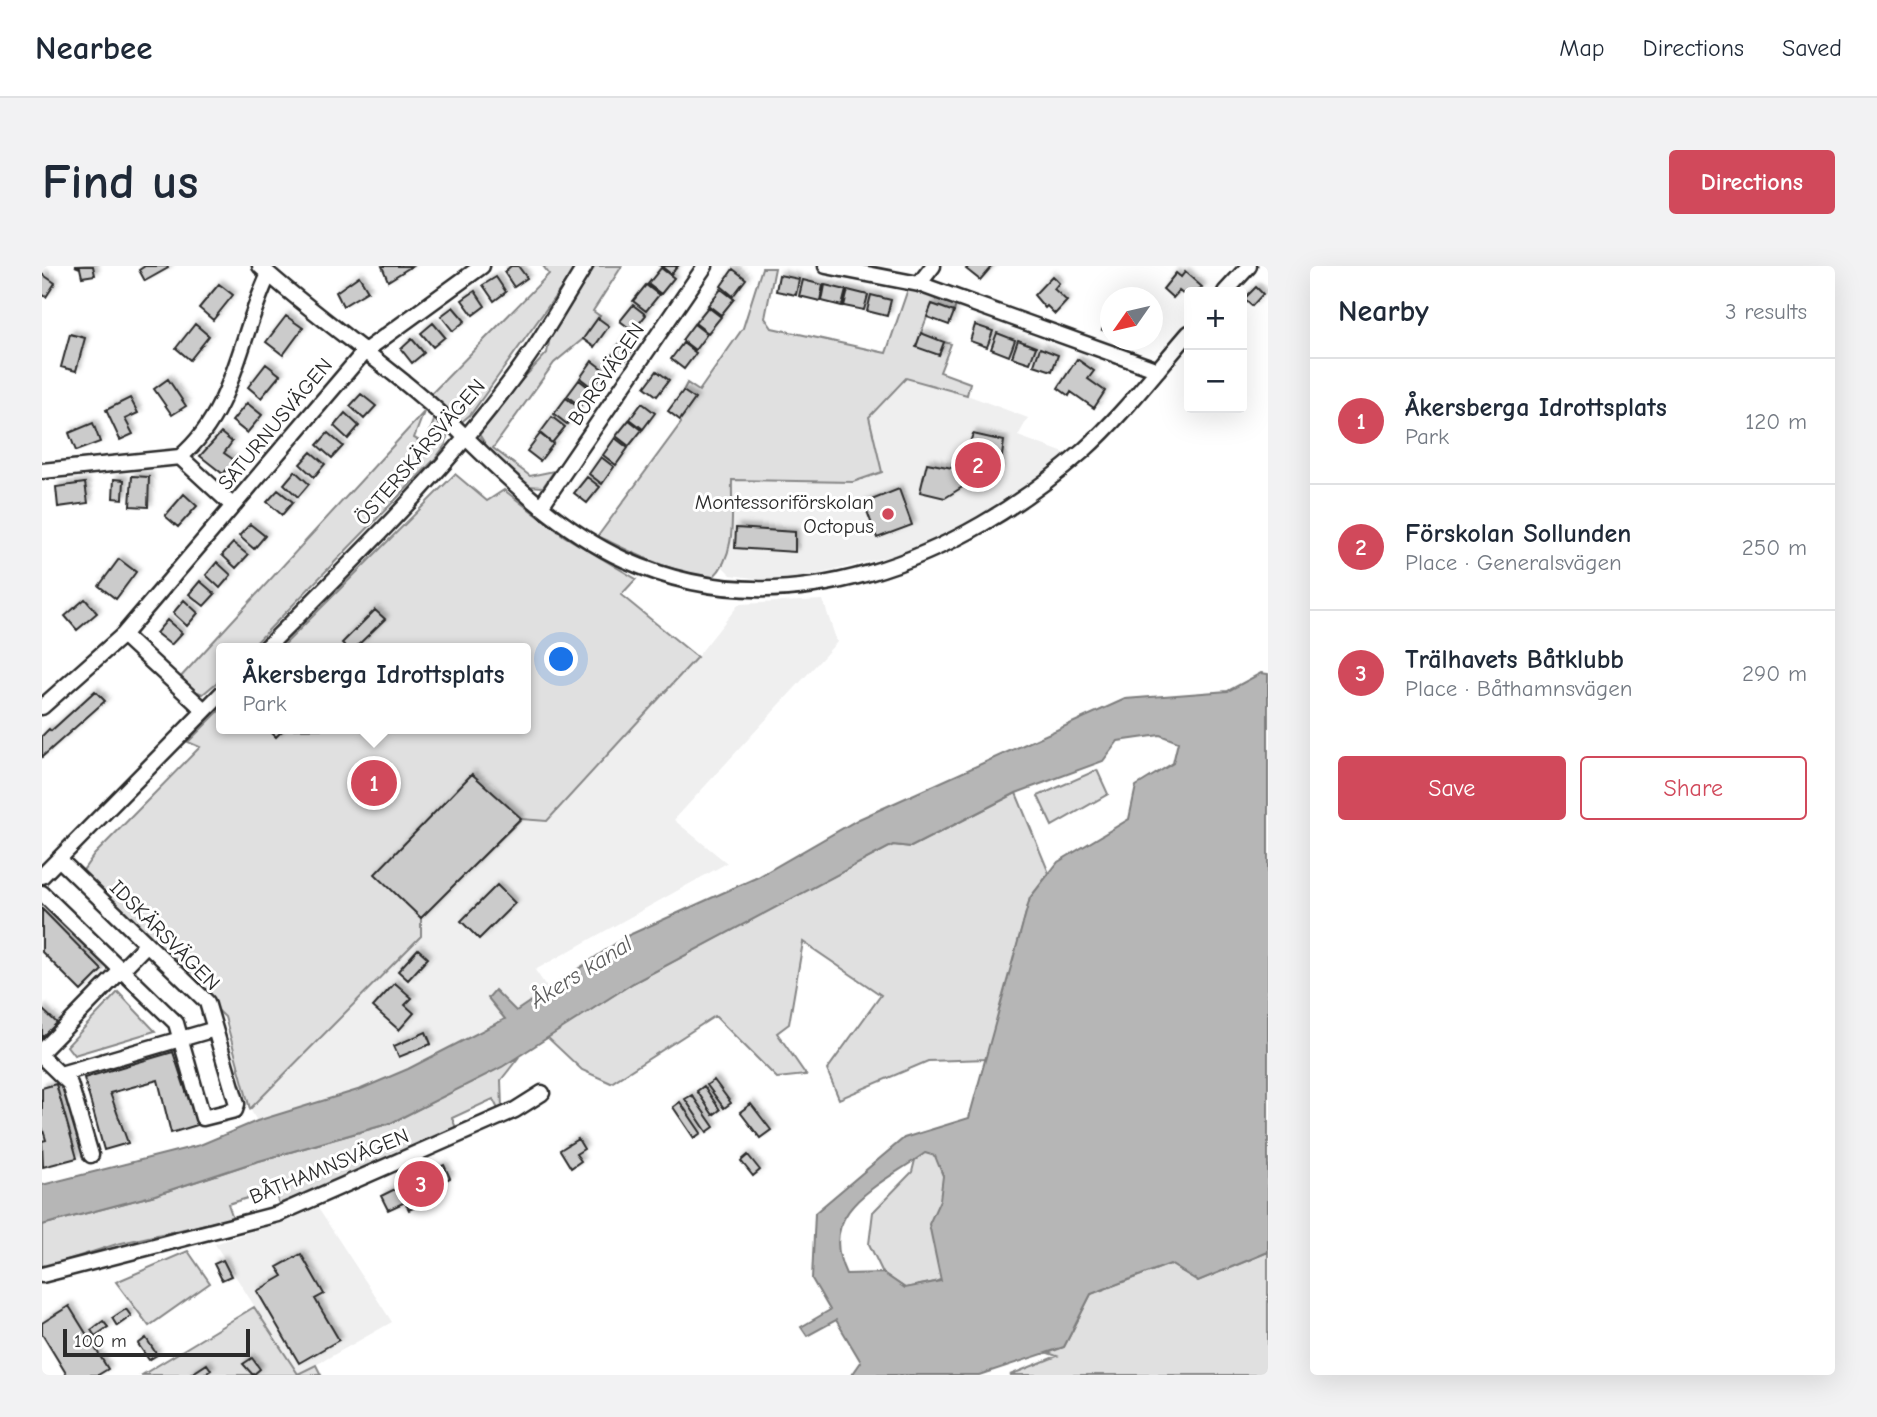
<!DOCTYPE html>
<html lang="en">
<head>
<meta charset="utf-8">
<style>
  :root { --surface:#fff; --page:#f2f2f3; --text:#1f2937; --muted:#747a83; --line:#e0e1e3; --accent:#d1495b }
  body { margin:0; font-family:"Comic Neue",sans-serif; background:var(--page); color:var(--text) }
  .controls { position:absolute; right:21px; top:21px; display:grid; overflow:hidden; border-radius:7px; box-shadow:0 7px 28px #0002 }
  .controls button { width:63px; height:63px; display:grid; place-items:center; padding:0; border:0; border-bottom:2px solid var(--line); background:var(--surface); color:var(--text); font:35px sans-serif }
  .compass { position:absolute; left:1058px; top:21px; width:63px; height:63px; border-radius:50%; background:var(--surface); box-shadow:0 7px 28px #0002; rotate:236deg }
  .scale { position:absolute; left:21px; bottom:18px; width:187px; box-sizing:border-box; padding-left:7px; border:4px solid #2b2b2b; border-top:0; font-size:19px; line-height:24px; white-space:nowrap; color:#2b2b2b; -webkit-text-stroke:5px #fff; paint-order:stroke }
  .you { position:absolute; left:520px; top:394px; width:24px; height:24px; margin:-18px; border:5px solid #fff; border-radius:50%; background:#1a73e8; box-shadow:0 0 0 10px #1a73e833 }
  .badge { display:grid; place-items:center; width:46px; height:46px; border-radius:50%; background:var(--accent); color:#fff; font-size:23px; font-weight:700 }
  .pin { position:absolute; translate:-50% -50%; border:4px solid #fff; box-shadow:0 2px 7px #0006 }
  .popup { position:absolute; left:174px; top:377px; width:315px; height:91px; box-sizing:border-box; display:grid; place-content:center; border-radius:7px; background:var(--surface); filter:drop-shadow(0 2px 5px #0005); font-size:23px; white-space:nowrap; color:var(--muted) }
  .popup b { font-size:26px; color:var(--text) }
  .popup::after { content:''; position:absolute; left:50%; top:100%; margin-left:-14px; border:14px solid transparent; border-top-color:var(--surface) }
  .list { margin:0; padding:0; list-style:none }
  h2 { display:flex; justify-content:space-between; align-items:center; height:91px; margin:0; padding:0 28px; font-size:30px }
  h2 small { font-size:23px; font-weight:400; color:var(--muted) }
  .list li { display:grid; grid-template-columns:46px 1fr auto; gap:21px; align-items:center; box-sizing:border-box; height:126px; padding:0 28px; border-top:2px solid var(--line) }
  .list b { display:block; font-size:26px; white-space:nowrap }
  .list p { margin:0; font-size:23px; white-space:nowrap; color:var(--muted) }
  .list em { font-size:23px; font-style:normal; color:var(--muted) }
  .actions { display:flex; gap:14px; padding:21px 28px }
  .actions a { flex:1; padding:16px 0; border:2px solid var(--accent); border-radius:7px; text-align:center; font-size:24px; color:var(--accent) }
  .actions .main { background:var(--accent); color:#fff }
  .map { position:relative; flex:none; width:1226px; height:1109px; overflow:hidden; border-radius:7px }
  header { display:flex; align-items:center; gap:42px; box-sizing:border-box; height:98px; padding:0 35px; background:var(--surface); border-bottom:2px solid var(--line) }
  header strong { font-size:33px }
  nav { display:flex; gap:38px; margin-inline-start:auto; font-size:24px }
  .intro { display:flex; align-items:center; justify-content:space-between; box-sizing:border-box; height:168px; padding:0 42px }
  h1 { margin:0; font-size:49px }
  .button { padding:18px 32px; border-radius:7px; background:var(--accent); color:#fff; font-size:24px; font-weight:700 }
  main { display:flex; gap:42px; padding:0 42px }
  aside { flex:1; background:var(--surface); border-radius:7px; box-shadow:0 7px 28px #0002 }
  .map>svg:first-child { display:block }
</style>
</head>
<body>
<header>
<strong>Nearbee</strong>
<nav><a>Map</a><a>Directions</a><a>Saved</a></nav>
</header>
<div class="intro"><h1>Find us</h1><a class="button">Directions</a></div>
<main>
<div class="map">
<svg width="1226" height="1109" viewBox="0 0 1226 1109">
  <defs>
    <filter id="shadow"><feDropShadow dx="3.5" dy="-3.5" stdDeviation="2" flood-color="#0004"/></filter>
  </defs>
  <rect width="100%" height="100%" fill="#fff"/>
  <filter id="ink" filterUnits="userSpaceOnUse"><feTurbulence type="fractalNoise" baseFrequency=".0143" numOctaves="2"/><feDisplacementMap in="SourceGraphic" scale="14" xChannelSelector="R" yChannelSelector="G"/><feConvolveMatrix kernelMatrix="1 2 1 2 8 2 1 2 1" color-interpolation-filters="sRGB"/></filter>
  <g filter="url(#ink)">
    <!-- built -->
    <path fill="#efefef" d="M865,112L925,129L986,152L976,170L1025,188L966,234L917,264L873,284L765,311L725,314L689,309L681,301L687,284L690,213L811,216L839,206L827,151Z
      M781,334L795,376L632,554L685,597L493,704L506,723L474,745L453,725L446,732L463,753L366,803L319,823L215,855L208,843L379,670V652L479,552L505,555L655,391L697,338Z
      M276,942L350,1056L256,1109L173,978Z"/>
    <!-- green -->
    <path fill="#e0e0e0" stroke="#868686" stroke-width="2" d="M501,0H535L429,148L416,159V145L406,146L387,130L507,8Z
      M551,0H580L551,45L558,50L541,73L512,97L451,182L488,210L512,205L501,221L486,220L447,184L437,168L443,160L440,157L505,87L509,65Z
      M720,2H733L723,52L730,62L844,87L866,23L914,38L912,46L890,38L874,80L897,89L902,76L909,78L898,106L928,117L925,129L864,112L827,151L840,206L811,216L690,214C689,245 696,288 671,311C629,307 594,288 556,270L639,157L638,154L652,134L641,125L645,117L657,125L701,62Z
      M382,146L372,172L383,178L393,152L405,169L404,178L394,192L209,382H180V412L161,428L147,423L136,414Z
      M413,208L445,235L462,224L522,270L594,313L579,329L655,391L505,555L479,553L379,651V670L208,843L183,751L37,610L52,589L158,481L146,476L180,442V463H484V382H239Z
      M1055,504L1066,528L1010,560L996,530Z
      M974,527L1007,607L988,632L945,793L886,795L797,833L785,804L839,729L761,676L747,758L735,767L764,809L735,812L673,750L569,817L540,804L505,771L591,717L763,625L851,579L869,581Z
      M76,726L113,765L32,789L25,780Z
      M477,791L459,814L460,842L456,843L451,833L410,852L414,862L325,904L237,938L232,924L186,938L191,952L75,978L0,1002V959L113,929L210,897L349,857Z
      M897,884L942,996L893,1016L863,1022L841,1007L827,978L831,946L870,906L873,894L883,886Z
      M146,985L168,1017L107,1060L74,1016Z
      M1226,986V1109H968L1015,1090L1006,1087L1022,1081L1049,1028L1128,998L1156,1015Z
      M212,1041L256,1108L274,1099L279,1109H100Z"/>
    <!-- water -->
    <path fill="#b6b6b6" stroke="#7e7e7e" stroke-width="2" fill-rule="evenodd" d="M1219,407L1226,408V986L1156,1015L1128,998L1049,1028L1022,1081L937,1109H810L819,1096L794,1054L765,1070L759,1061L788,1044L770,1013L773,947L862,872L927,852L988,632L1016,596L1087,553L1094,520L1131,497L1136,476L1118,469L1076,475L1061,495L974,527L869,581L851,579L591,717L460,801L349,857L210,897L113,929L0,959V919L158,879L215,855L319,823L366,803L463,753L446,732L453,724L474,745L585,670L716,611L817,553L1083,433L1186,425ZM883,887L893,890L901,910L898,934L887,958L899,1015L863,1022L841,1007L804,1008C773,943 839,919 883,887Z"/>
    <!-- building -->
    <path fill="#cbcbcb" stroke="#2b2b2b" stroke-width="2" filter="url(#shadow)" d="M33,0H51L53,9L40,11L38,2Z
      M103,0H125L126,2L103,15L97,4Z
      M340,0H370L346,15Z
      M469,0H476L485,12L472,21L462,6Z
      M619,0H636L629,8Z
      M927,0H950L938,14L924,3Z
      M619,2L632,12L619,28L606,18Z
      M691,3L704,13L691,30L679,20Z
      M1143,6L1160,21L1155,26H1147V33L1137,25L1131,32L1121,23L1134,7L1139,11Z
      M0,8L13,17L4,31L0,28Z
      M737,9L757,13L754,29L734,25Z
      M317,10L326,25L301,40L294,26Z
      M1010,10L1017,17L1012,23L1025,35L1013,48L1005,40L1003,42L992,29Z
      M454,11L464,26L452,35L441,19Z
      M761,14L781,19L778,35L757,30Z
      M177,18L191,29L171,54L157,42Z
      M604,19L617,29L604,45L591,35Z
      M783,19L804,24L800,40L780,35Z
      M1214,21L1221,28L1210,40L1202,33Z
      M679,23L692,33L679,49L666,39Z
      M806,24L826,29L822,44L802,40Z
      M433,25L443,40L431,49L420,34Z
      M829,29L849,34L845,50L825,45Z
      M890,38L912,46L907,59L885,51Z
      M591,39L604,49L591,65L578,55Z
      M411,41L423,55L411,65L399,50Z
      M666,41L679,51L666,67L653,57Z
      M1069,41V67L1060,64Z
      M244,50L261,62L241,89L224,76Z
      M556,52L567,60L552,81L541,73Z
      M391,57L403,71L391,81L379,67Z
      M153,58L167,70L148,94L134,82Z
      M652,58L665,68L653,84L640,74Z
      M933,59L951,65L945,81L928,75Z
      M879,67L902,76L897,89L874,81Z
      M955,67L973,74L967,90L949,83Z
      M28,68L43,72L34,105L19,101Z
      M581,72L592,80L581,97L570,89Z
      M370,73L382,87L370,97L359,83Z
      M976,74L994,81L988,97L970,91Z
      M641,77L654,87L642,103L629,93Z
      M998,82L1016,89L1010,105L992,99Z
      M1035,93L1052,105L1046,113L1063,125L1052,142L1029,126L1027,130L1016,122Z
      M550,95L563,105L551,122L538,112Z
      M224,98L238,109L219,132L206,121Z
      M615,105L627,114L615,130L603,121Z
      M126,113L144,140L130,149L112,123Z
      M537,114L550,124L538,140L525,130Z
      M641,125L653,133L638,154L626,145Z
      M319,128L334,140L322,153L308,140Z
      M88,132L96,147L83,153L91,168L78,174L64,144Z
      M524,132L537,142L525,158L512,148Z
      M205,137L220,149L205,167L190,155Z
      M600,137L613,147L601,163L588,153Z
      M303,147L317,160L306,173L292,160Z
      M510,151L523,161L510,177L498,167Z
      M587,154L600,164L587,180L574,170Z
      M51,157L58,176L34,185L27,167Z
      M179,167L190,176L182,187L192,194L181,208L158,190Z
      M286,167L301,180L290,192L275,179Z
      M498,168L511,178L498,195L485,185Z
      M931,168L962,175L958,204L949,203L903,232L878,226L885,197L910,202L922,193Z
      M573,172L586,182L574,199L561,189Z
      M269,186L283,198L272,211L258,198Z
      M559,191L572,201L560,218L547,208Z
      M253,205L267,218L256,231L242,218Z
      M90,210L107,211L106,241L88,240Z
      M545,211L558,221L545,237L532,227Z
      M72,213L82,214L81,233L71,232Z
      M43,217L46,237L16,241L14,221Z
      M857,223L870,259L835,272L822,237Z
      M236,224L251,236L240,249L225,236Z
      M142,228L155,240L136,261L123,250Z
      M208,258L223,270L212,283L197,270Z
      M694,262L753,266V286L693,282Z
      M191,277L206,289L194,302L180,289Z
      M77,293L94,306L74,333L57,320Z
      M175,296L189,309L178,322L164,309Z
      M158,315L173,328L162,340L147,328Z
      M43,333L55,347L35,364L23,350Z
      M142,334L156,347L145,360L131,347Z
      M333,344L343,353L313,382H305L300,377Z
      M125,354L140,367L129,379L114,367Z
      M53,425L63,435L0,491V470L7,463L9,465Z
      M226,463H242L234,471Z
      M430,508L479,552L379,652L333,608Z
      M455,619L473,637L437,673L419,655Z
      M0,643L60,704L39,725L0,686Z
      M376,683L386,692L366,714L356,705Z
      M353,717L370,732L363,739L372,747L357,764L331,741Z
      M0,743L15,757L0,772Z
      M384,766L389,778L357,791L352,780Z
      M131,786L155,859L129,867L116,814L68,827L86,877L62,884L42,812Z
      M672,814L689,837L682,842L665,819Z
      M14,818L35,892L1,901L0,875L4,874L0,861V822Z
      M662,820L678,844L671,849L655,825Z
      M650,829L672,861L665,866L643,833Z
      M638,836L659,867L652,872L631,841Z
      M709,838L729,864L718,872L698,846Z
      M536,873L542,883L534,888L539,895L529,902L518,884Z
      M706,889L718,904L711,910L699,895Z
      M402,899L408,912L381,925L386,935L367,944L363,936L346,944L339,930Z
      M259,988L282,1028L273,1033L297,1074L257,1097L215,1025L241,1010L235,1001Z
      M181,994L189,1010L180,1014L172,998Z
      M27,1040L66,1103L56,1109H25L0,1068V1057Z
      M84,1043L89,1050L75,1060L70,1052Z
      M61,1055L66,1061L53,1070L49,1064Z
      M104,1072L115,1089L107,1094L96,1078Z
      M210,1092L218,1103L211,1109L201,1098Z
      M165,1098L169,1104L162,1109H148Z"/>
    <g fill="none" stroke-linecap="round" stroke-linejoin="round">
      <defs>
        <path id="minor" d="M218,0C279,56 350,101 410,158C462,209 515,263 583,294C743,366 918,294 1041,185C1080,150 1113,106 1147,67
          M784,0L877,18L1116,104
          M877,18L891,0
          M1183,26L1207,0
          M138,191C193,145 197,70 227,8
          M0,205L138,191L191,240
          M499,240L663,0
          M224,382C318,288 417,192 493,81C510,55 526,27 543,0
          M0,441L81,369
          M162,444L81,369L323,85L440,0
          M0,610L180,427
          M0,627L134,757L161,852L193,844L195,838L165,736L17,593
          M0,785L104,679
          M0,791L28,818L49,889
          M18,808L173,763
          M0,1009L236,948L473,844L500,827"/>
      </defs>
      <!-- minor casing -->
      <use href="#minor" stroke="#2b2b2b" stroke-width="19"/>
      <!-- minor -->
      <use href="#minor" stroke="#fff" stroke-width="14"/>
    </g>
  </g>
  <!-- markers -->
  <circle fill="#d1495b" stroke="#fff" stroke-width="2.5" cx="846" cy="248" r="7"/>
  <g text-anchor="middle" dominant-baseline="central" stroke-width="6" stroke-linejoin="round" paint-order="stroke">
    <!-- street labels -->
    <g font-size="21" fill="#2b2b2b" stroke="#fff">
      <text transform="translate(564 108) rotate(-56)">BORGVÄGEN</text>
      <text transform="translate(233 158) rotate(-50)">SATURNUSVÄGEN</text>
      <text transform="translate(378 186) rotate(-49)">ÖSTERSKÄRSVÄGEN</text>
      <text transform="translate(123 669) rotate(45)">IDSKÄRSVÄGEN</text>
      <text transform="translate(287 900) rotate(-22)">BÅTHAMNSVÄGEN</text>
    </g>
    <!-- poi labels -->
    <g font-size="21" fill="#2b2b2b" stroke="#fff" text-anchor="end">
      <text x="832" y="236">Montessoriförskolan<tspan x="832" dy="24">Octopus</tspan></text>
    </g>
    <!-- water labels -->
    <g font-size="23" font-style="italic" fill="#5c5c5c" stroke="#fff">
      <text transform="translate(539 706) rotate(-32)">Åkers kanal</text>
    </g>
  </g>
</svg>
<div class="controls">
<button>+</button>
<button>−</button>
</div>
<svg class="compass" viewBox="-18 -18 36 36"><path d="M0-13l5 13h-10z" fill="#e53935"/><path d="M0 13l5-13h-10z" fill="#747a83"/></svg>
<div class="scale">100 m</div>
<div class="you"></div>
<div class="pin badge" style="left:332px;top:517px">1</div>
<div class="popup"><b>Åkersberga Idrottsplats</b>Park</div>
<div class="pin badge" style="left:936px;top:199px">2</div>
<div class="pin badge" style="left:379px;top:918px">3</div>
</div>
<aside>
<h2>Nearby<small>3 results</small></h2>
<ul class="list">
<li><span class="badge">1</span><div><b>Åkersberga Idrottsplats</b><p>Park</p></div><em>120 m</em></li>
<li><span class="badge">2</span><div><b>Förskolan Sollunden</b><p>Place · Generalsvägen</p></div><em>250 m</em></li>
<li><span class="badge">3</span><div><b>Trälhavets Båtklubb</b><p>Place · Båthamnsvägen</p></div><em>290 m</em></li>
</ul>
<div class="actions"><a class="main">Save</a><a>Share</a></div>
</aside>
</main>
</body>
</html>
